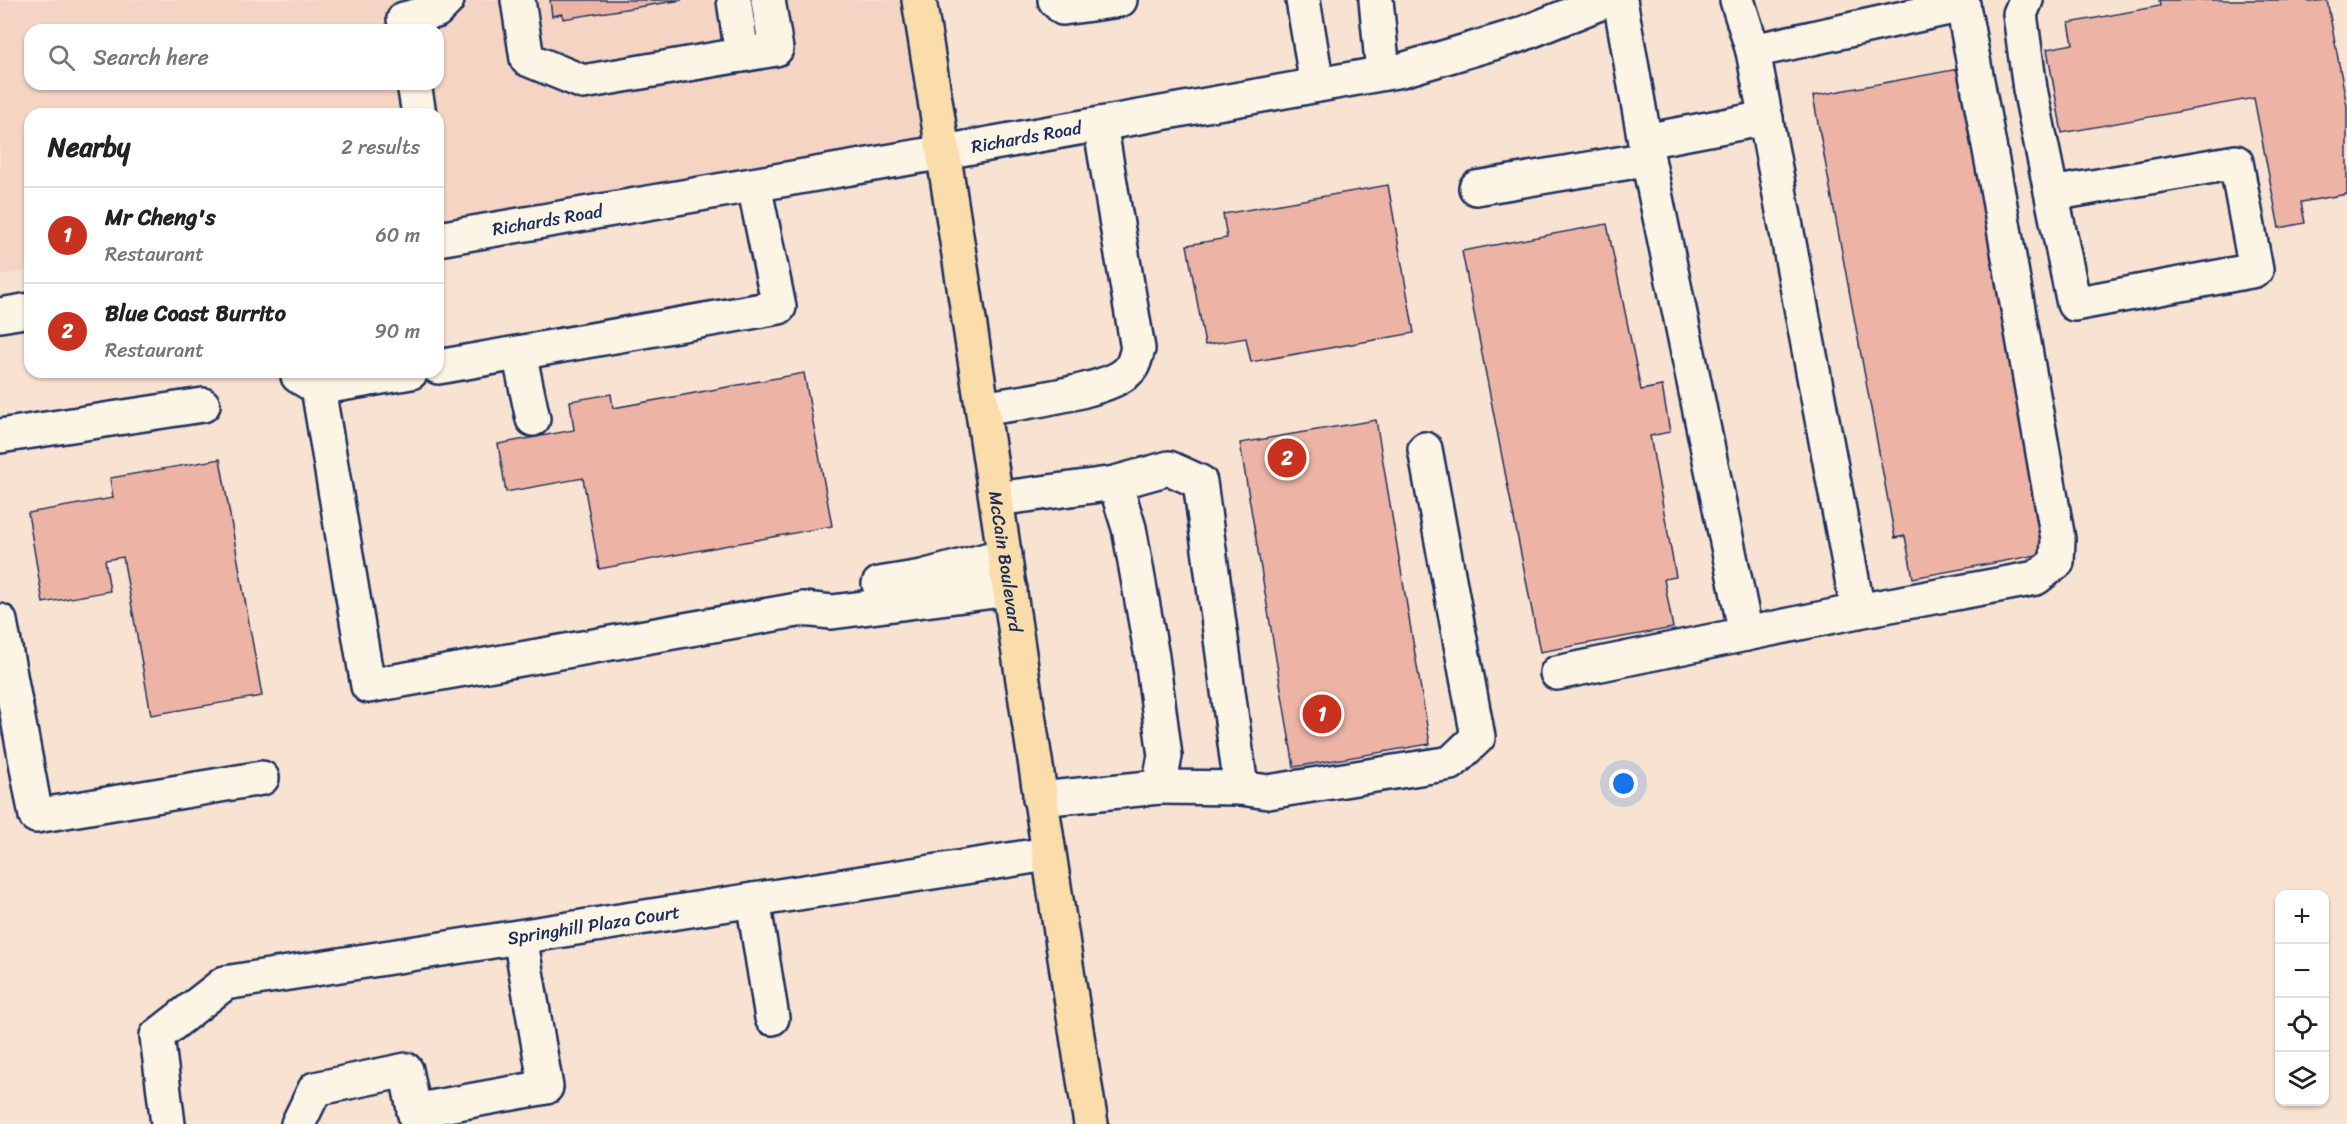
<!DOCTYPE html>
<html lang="en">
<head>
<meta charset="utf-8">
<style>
  :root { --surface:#fff; --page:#f6f6f6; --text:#222; --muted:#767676; --line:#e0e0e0; --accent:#c8321e }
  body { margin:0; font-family:Sriracha,sans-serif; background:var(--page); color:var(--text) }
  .controls { position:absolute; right:18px; bottom:18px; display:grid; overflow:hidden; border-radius:12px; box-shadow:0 2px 4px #0004 }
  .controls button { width:54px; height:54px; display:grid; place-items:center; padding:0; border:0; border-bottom:2px solid var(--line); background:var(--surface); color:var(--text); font:30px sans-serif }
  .you { position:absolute; left:1624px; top:784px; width:21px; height:21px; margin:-15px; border:4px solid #fff; border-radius:50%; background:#1a73e8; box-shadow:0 0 0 9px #1a73e833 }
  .badge { display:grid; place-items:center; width:39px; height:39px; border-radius:50%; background:var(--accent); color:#fff; font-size:20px; font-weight:700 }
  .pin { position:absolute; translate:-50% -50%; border:3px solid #fff; box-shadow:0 2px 6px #0006 }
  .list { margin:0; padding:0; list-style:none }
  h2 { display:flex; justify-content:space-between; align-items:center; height:78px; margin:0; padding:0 24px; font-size:26px }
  h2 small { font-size:20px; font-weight:400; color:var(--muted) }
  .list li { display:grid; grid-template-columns:39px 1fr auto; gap:18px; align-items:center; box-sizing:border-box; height:96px; padding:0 24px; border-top:2px solid var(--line) }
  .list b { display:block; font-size:22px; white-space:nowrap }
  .list p { margin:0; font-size:20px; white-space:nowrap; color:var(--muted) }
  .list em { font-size:20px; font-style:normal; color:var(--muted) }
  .icon { flex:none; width:33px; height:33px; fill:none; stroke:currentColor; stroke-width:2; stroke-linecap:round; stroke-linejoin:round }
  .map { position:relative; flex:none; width:2347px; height:1124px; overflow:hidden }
  .search { position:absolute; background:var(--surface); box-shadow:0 2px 4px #0004; left:24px; top:24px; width:420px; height:66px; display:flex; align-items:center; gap:15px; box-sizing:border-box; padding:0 21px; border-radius:18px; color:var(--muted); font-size:22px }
  .panel { position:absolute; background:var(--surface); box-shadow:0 2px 4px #0004; left:24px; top:108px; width:420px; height:270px; border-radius:18px }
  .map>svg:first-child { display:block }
</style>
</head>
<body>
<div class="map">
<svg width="2347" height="1124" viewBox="0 0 2347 1124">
  <rect width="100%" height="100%" fill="#f8e2d2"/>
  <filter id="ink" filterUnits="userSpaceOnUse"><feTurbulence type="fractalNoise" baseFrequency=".0167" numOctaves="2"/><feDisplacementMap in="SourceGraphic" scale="12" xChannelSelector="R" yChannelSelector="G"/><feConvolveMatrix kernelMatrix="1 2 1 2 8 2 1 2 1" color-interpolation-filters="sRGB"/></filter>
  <g filter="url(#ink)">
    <!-- built -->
    <path fill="#f5d4c4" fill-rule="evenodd" d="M0,0H920L944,152L438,218V114H30V271L0,275ZM30,30H438V84H30Z"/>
    <!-- building -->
    <path fill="#edb4a5" stroke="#1b2f5e" stroke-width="1.5" d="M550,0H682L563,19L562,14L552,16Z
      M2159,0H2309V2L2327,0L2347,106V194L2301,202L2305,223L2279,228L2254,98L2062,133L2047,49L2073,44L2069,23L2160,6Z
      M1958,69L2048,553L1913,578L1905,536L1895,538L1813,96Z
      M1388,185L1414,333L1251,362L1246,338L1205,345L1187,245L1227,238L1223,214Z
      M1607,224L1641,390L1662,386L1670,432L1650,436L1676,577L1664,579L1673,628L1540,652L1462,251Z
      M804,373L832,526L599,569L583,478L506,492L498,444L574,430L570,401L611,394L613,408Z
      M1376,420L1430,744L1294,767L1240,443Z
      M220,459L262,696L151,715L123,557L105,560L110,591L43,603L28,513L113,498L110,478Z"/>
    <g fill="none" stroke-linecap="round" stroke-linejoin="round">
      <defs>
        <g id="minor">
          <path d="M518,0L527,59L583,82L776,49L768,0"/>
          <path d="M734,0L742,55"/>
          <path d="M1055,0L1063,8L1120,0"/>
          <path d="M1303,0L1317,85"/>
          <path d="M1376,0L1383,73"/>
          <path d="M1620,0L1648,159L1746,634L1858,611L2036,578L2057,562L2058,539L1997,188L1962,0"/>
          <path d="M1737,0L1753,51L1963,5"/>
          <path d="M2026,0L2020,14L2030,89L2074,304L2256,270L2236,162L2052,194"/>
          <path d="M404,19L436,11L447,0"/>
          <path d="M1753,51L1858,611"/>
          <path d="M414,84L419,114"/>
          <path d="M1645,141L1766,118"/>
          <path d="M1476,188L1648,159"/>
          <path id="s1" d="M438,239L944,152L1402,70L1520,35L1607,0"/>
          <path d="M0,315L30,310"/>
          <path d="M519,353L533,419"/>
          <path d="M438,367L779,307L754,185"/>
          <path d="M298,372V376L318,388"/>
          <path d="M411,372L318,388L368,686L803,609L832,612L1010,589"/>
          <path d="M983,409C1013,403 1118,392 1132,366C1135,361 1136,354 1138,349L1100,124"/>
          <path d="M0,436L203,405"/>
          <path d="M1115,483L1169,468L1200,482L1241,788L1268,792L1451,763L1478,737L1425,449"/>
          <path d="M997,499L1115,483L1129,528L1152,657L1165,756L1159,787L1040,799"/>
          <path d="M879,584L922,577L1005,555"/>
          <path d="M0,621L36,816L262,778"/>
          <path d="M1557,673L1746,634"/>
          <path d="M1159,787L1241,788"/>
          <path d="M753,900L772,1018"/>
          <path d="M414,1111L546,1087L520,937"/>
          <path id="s2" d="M168,1124L157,1036L225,983L1047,854"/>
          <path d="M298,1124L315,1089L406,1070L417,1124"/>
        </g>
        <g id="major">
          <path id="s3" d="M919,0C980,374 1031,750 1091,1124"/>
        </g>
      </defs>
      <!-- minor casing -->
      <use href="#minor" stroke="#1b2f5e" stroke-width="38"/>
      <!-- major casing -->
      <use href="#major" stroke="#1b2f5e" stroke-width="38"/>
      <!-- minor -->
      <use href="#minor" stroke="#fcf5e5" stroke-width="33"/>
      <!-- major -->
      <use href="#major" stroke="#faddab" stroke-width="33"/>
    </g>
  </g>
  <g text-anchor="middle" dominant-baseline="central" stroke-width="4.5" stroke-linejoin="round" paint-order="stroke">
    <!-- street labels -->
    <g font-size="18" fill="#1b2f5e" stroke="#fcf5e5">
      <text stroke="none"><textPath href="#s1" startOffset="597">Richards Road</textPath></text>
      <text stroke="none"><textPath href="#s1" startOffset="111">Richards Road</textPath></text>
      <text stroke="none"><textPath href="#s3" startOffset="568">McCain Boulevard</textPath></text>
      <text stroke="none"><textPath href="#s2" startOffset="548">Springhill Plaza Court</textPath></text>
    </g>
  </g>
</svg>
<div class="controls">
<button>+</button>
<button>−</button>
<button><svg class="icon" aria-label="locate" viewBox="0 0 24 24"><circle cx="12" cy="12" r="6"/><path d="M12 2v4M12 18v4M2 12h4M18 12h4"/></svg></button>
<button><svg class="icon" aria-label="layers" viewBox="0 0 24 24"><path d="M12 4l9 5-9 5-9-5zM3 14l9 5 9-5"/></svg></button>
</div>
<div class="you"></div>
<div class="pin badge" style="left:1322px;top:714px">1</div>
<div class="pin badge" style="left:1287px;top:458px">2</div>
<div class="search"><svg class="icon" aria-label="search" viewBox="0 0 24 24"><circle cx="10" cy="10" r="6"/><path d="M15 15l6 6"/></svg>Search here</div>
<section class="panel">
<h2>Nearby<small>2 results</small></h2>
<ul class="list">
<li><span class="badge">1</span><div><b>Mr Cheng's</b><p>Restaurant</p></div><em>60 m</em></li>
<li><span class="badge">2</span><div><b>Blue Coast Burrito</b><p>Restaurant</p></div><em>90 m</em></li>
</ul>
</section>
</div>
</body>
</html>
